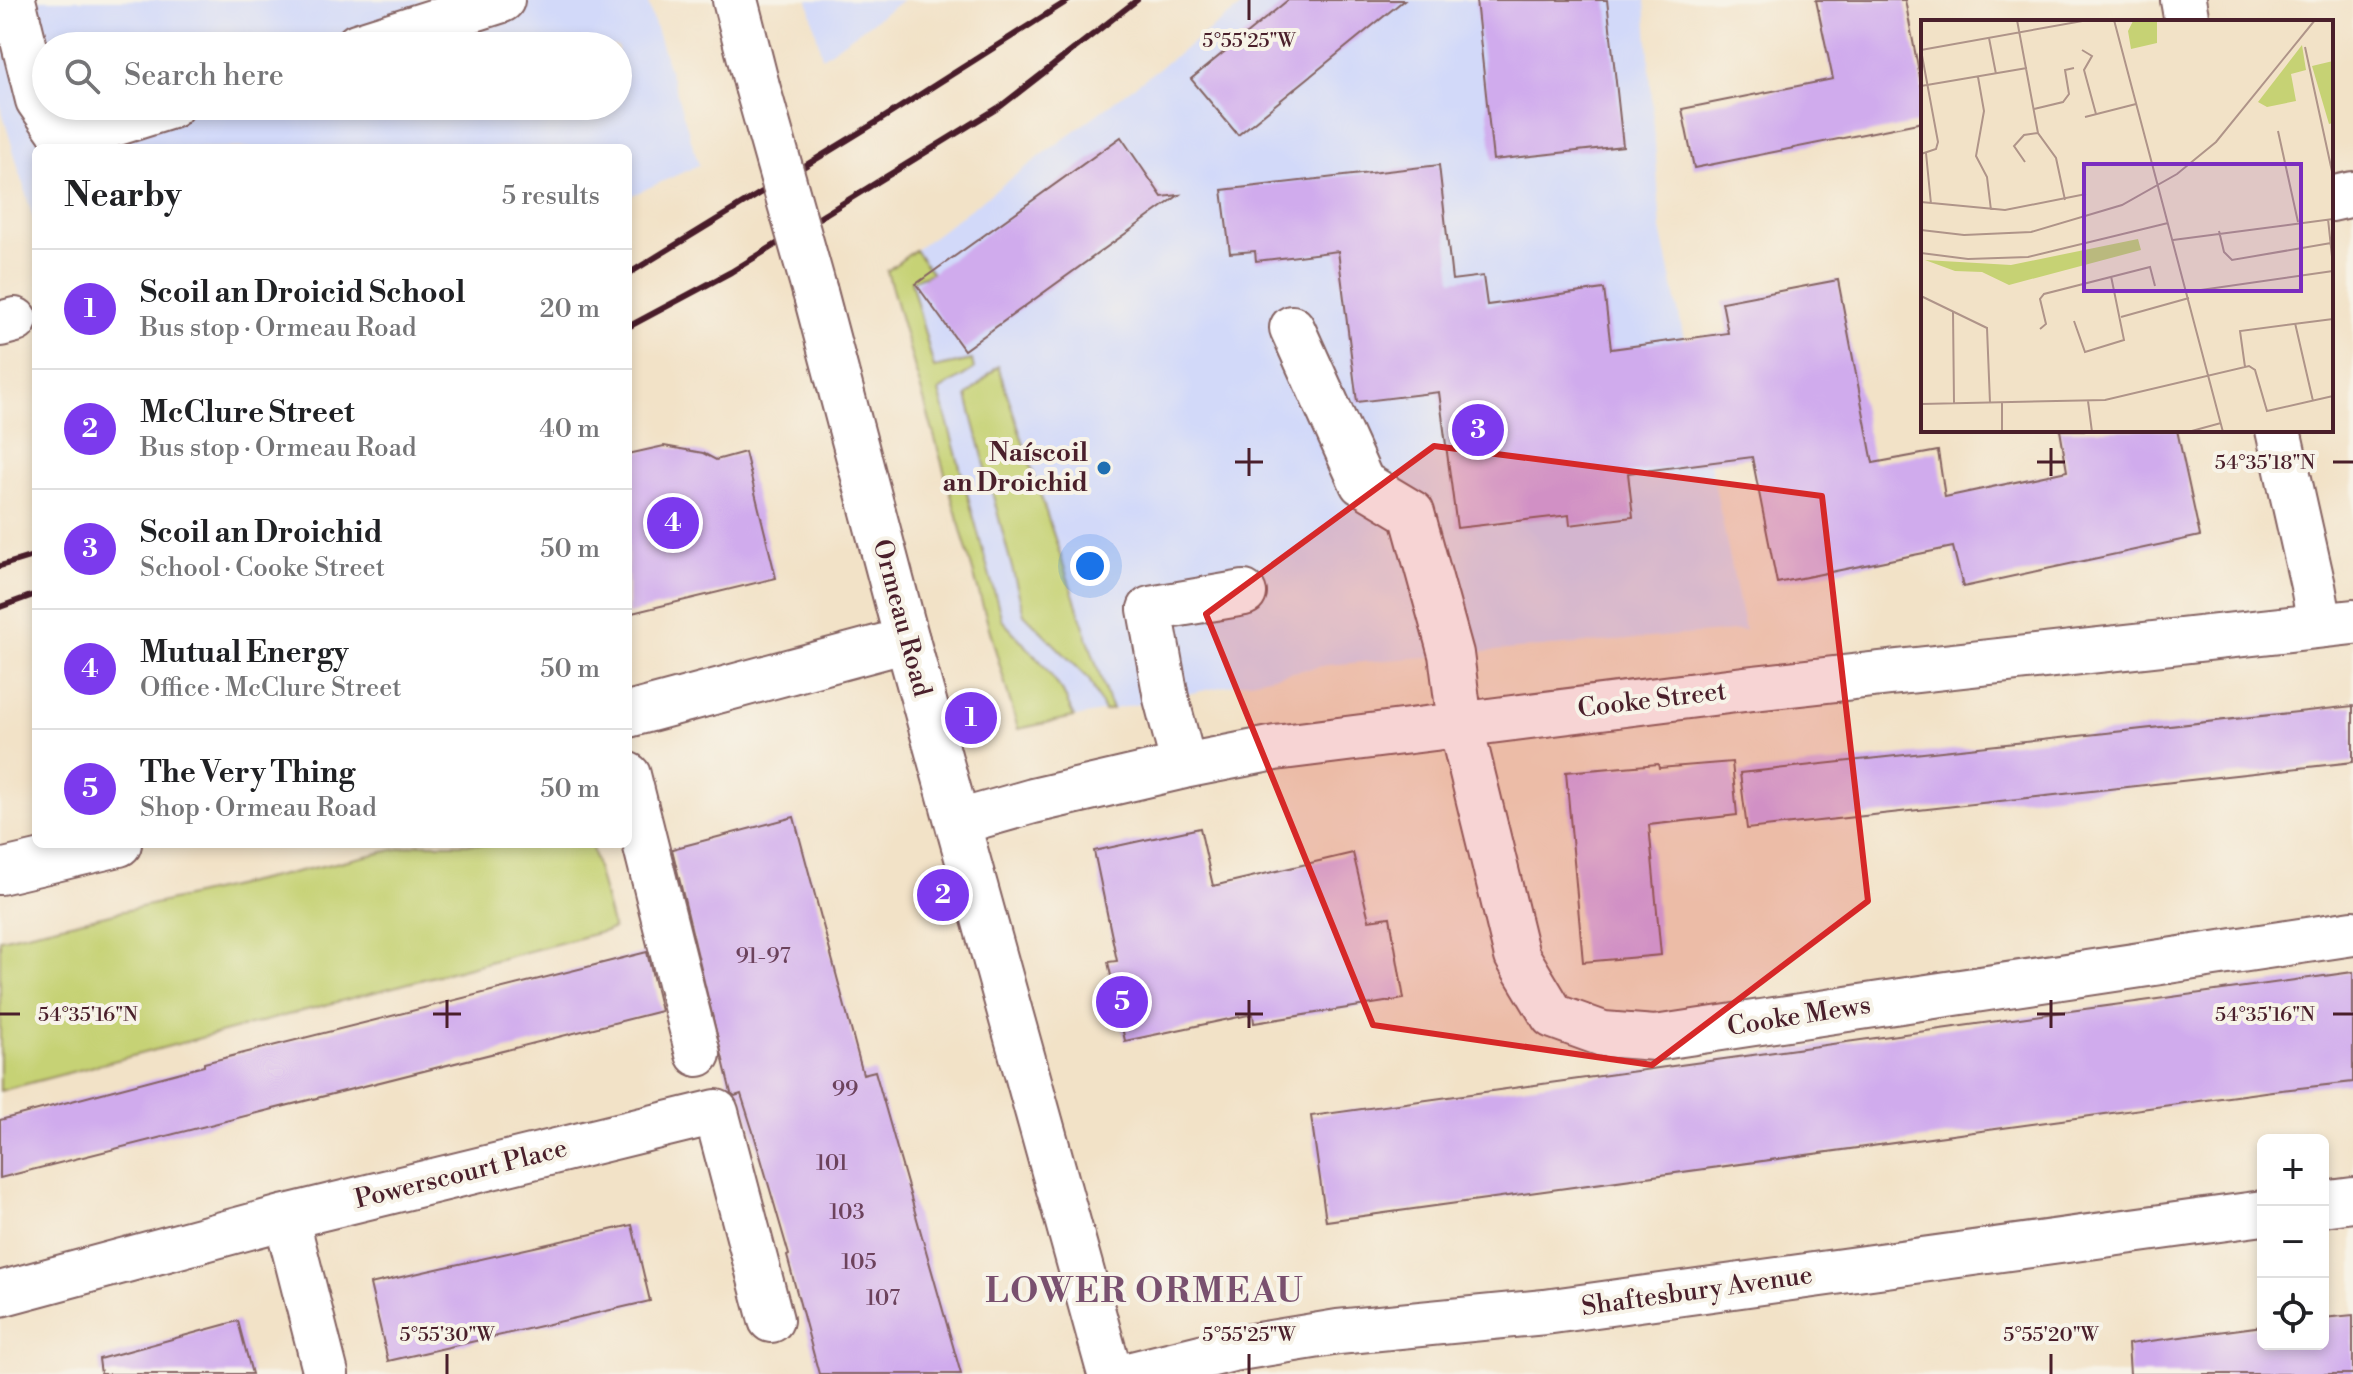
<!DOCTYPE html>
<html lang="en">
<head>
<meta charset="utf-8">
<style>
  :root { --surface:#fff; --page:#f2f2f2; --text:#202124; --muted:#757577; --line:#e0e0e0; --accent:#7c3aed }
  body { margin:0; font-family:"Libre Bodoni",serif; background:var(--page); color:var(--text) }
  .controls { position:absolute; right:24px; bottom:24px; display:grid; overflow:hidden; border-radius:12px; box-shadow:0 4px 12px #0003 }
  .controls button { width:72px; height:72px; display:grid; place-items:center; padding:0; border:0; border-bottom:2px solid var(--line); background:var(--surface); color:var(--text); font:40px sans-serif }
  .you { position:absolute; left:1090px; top:566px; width:28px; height:28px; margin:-20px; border:6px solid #fff; border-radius:50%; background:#1a73e8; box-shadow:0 0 0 12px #1a73e833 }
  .badge { display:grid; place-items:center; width:52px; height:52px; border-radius:50%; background:var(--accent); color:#fff; font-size:26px; font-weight:700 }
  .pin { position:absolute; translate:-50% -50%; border:4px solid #fff; box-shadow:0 2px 8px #0006 }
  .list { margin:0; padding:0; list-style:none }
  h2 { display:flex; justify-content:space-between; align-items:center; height:104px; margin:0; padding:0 32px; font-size:34px }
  h2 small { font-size:26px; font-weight:400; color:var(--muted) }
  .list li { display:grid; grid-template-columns:52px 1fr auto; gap:24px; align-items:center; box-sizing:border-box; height:120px; padding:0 32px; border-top:2px solid var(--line) }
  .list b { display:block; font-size:30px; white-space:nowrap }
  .list p { margin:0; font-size:26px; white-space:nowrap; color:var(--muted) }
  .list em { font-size:26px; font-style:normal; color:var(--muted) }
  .icon { flex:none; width:44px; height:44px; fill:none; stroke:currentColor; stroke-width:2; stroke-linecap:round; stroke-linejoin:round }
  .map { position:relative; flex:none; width:2353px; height:1374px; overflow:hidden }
  .search { position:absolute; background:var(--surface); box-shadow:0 4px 12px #0003; left:32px; top:32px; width:600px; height:88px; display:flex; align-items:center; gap:20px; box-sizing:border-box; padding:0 28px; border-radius:44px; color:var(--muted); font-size:30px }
  .panel { position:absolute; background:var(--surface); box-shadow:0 4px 12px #0003; left:32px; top:144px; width:600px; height:704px; border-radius:12px }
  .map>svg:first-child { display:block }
</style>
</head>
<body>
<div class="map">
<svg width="2353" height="1374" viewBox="0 0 2353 1374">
  <rect width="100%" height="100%" fill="#f7f3e8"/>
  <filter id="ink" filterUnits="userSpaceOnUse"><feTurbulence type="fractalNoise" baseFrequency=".0125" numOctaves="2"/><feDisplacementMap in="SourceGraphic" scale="16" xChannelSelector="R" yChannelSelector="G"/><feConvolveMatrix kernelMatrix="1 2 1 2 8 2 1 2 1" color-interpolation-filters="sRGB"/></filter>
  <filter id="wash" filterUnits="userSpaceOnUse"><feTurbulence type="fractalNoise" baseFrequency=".006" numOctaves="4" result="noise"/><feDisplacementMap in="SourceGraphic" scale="32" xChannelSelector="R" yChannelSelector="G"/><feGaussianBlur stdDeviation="1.8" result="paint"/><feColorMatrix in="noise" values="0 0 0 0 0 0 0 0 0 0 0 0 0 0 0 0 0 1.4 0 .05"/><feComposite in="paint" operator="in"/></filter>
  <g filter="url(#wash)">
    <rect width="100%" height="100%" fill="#f2e2c7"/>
    <!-- built -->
    <path fill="#d2d9f9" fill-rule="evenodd" d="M0,0H647L699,165L628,197V148H36V229L0,104ZM46,46H618V106H46Z
      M808,0H903L822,57Z
      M1250,0H1645L1661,229L1745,630L1327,665L1018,729L887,271Z"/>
    <!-- green -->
    <path fill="#c6d274" stroke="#887850" stroke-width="2" d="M915,250L932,273L911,281L934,368L972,360L974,369L939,391L1002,620L1041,662L1063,692L1074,717L1018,729L887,271Z
      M998,366L1108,700L1112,709L1104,711L1089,679L1024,614L967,396Z
      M419,844H591L613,929L0,1091V939Z"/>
    <g id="blocks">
      <!-- building -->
      <path fill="#d0abed" d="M1288,0H1404L1238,135L1191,79Z
        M1476,0H1607L1623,146L1493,160Z
        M1816,0H1905L1923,93V122L1694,168L1682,109L1833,79Z
        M1121,137L1162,197L1179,195L964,350L916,284Z
        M1439,165L1452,280L1483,276L1487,305L1604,289L1611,349L1728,333L1722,302L1838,280L1873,463L1938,451L1945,497L2067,471L2060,430H2177L2200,536L1963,587L1953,547L1777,583L1752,457L1628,473L1633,517L1570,525L1569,515L1457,528L1439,392L1357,402L1338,251L1256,261L1255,251L1230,253L1222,190Z
        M664,446L703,453L716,460L745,452L776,578L628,614V454Z
        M2353,706V762L1747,829L1740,773Z
        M1732,762L1737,815L1649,825L1661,955L1583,962L1566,772L1658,764L1659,768Z
        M794,817L863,1074L875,1071L961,1374H819L787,1256L789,1255L755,1138L741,1094L735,1096L731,1093L672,849Z
        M1200,828L1213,886L1353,853L1369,920L1390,917L1404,999L1254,1023L1253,1014L1125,1041L1108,962L1117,961L1094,851Z
        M647,952L661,1011L0,1178V1120L204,1066V1063Z
        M2353,972V1082L2272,1091L1326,1221L1311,1116Z
        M632,1225L650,1301L388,1361L370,1284Z
        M2353,1315V1374H2130L2128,1344L2263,1326V1344H2323V1318Z
        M238,1321L252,1374H101L99,1359Z"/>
    </g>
  </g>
  <g filter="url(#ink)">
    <use href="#blocks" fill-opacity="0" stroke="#856362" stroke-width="2"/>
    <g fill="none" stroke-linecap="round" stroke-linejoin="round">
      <defs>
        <path id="minor" d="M13,0L38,100L59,130L82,134L171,106
          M2183,0L2187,22
          M357,46L502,0
          M2331,199L2353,194
          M0,324L15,320
          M1292,328L1362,483L1412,513L1451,654L1460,723L1517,956L1553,1016L1603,1034L1655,1038L2353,933
          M2278,430L2313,586L2320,625
          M628,715L907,640
          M1184,766L1166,698L1150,609L1244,593
          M628,775L698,1054
          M959,822L1033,801L1184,766L1275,748L1744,689L2353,622
          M0,872L119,844
          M2323,1204L2353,1200
          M286,1217L326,1374
          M0,1294L286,1217L716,1112L771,1320
          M1132,1374L1233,1349L1338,1332L1545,1312L2263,1213"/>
        <path id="major" d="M735,0L757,86
          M815,292L907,640L1110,1374"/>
      </defs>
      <!-- minor casing -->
      <use href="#minor" stroke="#856362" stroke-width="48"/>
      <!-- major casing -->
      <use href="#major" stroke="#856362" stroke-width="48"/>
      <!-- minor -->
      <use href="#minor" stroke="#fff" stroke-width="44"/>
      <!-- major -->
      <use href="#major" stroke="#fff" stroke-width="44"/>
      <!-- rail -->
      <path stroke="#4a1f2b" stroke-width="6" d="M628,274L880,120L1069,0
        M628,327L731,272L1001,106L1137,0
        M0,566L36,555
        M0,607L36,594"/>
      <defs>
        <path id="major-bridge" d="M757,86L815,292"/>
      </defs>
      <!-- major-bridge casing -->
      <use href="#major-bridge" stroke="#856362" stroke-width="48" stroke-linecap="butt"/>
      <!-- major-bridge -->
      <use href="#major-bridge" stroke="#fff" stroke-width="44"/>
    </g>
  </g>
  <!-- marked area -->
  <path fill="#d62828" fill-opacity="0.2" stroke="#d62828" stroke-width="6" stroke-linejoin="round" d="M1434,446L1822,496L1868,901L1652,1065L1373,1025L1206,614Z"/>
  <!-- ticks -->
  <path fill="none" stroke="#4a1f2b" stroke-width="3" d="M1249,0V20M1249,448V476M2051,448V476M1235,462H1263M2037,462H2065M2333,462H2353M447,1000V1028M1249,1000V1028M2051,1000V1028M0,1014H20M433,1014H461M1235,1014H1263M2037,1014H2065M2333,1014H2353M447,1354V1374M1249,1354V1374M2051,1354V1374"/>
  <!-- markers -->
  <circle fill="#1f6fb2" stroke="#f7f3e8" stroke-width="3" cx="1104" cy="468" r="8"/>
  <g text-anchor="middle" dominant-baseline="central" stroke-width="8" stroke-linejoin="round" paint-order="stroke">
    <!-- number labels -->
    <g font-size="22" fill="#6c425c">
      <text x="763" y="956">91-97</text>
      <text x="845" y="1089">99</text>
      <text x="832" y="1163">101</text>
      <text x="847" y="1212">103</text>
      <text x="859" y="1262">105</text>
      <text x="883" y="1298">107</text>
    </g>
    <!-- poi labels -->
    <g font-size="26" font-weight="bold" fill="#4a1f2b" stroke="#f7f3e8" text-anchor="end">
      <text x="1088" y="453">Naíscoil<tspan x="1088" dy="30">an Droichid</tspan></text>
    </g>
    <!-- street labels -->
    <g font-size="26" fill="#4a1f2b" stroke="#f7f3e8">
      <text transform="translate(902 618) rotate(75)">Ormeau Road</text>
      <text transform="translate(1652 700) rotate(-7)">Cooke Street</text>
      <text transform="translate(1799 1016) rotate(-9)">Cooke Mews</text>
      <text transform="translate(461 1174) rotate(-14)">Powerscourt Place</text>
      <text transform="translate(1697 1291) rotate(-8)">Shaftesbury Avenue</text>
    </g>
    <!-- district labels -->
    <g font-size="34" font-weight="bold" letter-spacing="2" fill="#79506f" stroke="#f7f3e8">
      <text x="1145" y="1292">LOWER ORMEAU</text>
    </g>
  </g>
  <!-- overview -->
  <g transform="translate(1921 20)">
    <rect width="412" height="412" fill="#f2e2c7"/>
    <path d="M236,0V23L210,29L207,11L212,1ZM381,25L385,50L370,54L375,81L346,87L337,82ZM412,41V103L408,104L391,46ZM217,219L220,230L88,265L61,252L34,251L4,240L90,245Z" fill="#c6d274"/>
    <path fill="none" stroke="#af9489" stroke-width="2" d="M96,0L117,113L135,138L144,180M193,0L302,412M68,18L75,54M384,27L412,156M0,30L167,0M0,30L17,122L15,129L0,134M161,30L171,36L163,50L175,94M57,57L63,91L55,136L66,157L70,190M0,66L106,48M113,89L142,82L148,74L144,50L153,48M164,97L215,84M357,111L377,202M5,133L10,184M104,142L93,126L103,115L117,113M0,182L84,190L165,174M407,199L412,246M0,210L43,215L110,212L201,185L256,154L295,122L394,0M298,211L303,232L311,240L410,223M252,220L412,199M0,233L47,239L107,237L247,203M266,272L412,251M0,276L66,308L69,383M32,291L33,383M200,297L268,278M153,301L164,332L203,320L190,256M374,303L392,381M119,309L125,304L119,279L123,274L229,247L234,266M324,347L319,311L412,299M167,381L171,412M81,382V412M0,384L184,380L328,346L334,350L346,391L412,376M267,412L300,403"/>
    <path fill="#7b2cbf" fill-opacity="0.15" stroke="#7b2cbf" stroke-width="4" d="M163,144H380V271H163Z"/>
    <rect width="412" height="412" fill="none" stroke="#4a1f2b" stroke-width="4"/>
  </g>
  <g font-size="20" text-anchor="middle" fill="#4a1f2b" stroke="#f7f3e8" stroke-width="8" stroke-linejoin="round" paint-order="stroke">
    <text x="1249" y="47">5°55'25"W</text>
    <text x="2265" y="469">54°35'18"N</text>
    <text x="88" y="1021">54°35'16"N</text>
    <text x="2265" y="1021">54°35'16"N</text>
    <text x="447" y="1341">5°55'30"W</text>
    <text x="1249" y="1341">5°55'25"W</text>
    <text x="2051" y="1341">5°55'20"W</text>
  </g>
</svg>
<div class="controls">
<button>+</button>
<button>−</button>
<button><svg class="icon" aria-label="locate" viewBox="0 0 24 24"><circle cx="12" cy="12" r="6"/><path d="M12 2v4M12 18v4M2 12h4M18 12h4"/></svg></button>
</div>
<div class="you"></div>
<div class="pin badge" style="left:971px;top:718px">1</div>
<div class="pin badge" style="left:943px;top:895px">2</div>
<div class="pin badge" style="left:1478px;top:430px">3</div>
<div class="pin badge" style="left:673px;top:523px">4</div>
<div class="pin badge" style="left:1122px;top:1002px">5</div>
<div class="search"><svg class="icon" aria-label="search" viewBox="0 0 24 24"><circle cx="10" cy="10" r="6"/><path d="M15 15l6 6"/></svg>Search here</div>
<section class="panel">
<h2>Nearby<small>5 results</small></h2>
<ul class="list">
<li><span class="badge">1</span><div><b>Scoil an Droicid School</b><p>Bus stop · Ormeau Road</p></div><em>20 m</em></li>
<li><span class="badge">2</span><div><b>McClure Street</b><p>Bus stop · Ormeau Road</p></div><em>40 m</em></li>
<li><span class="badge">3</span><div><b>Scoil an Droichid</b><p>School · Cooke Street</p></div><em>50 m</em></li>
<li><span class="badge">4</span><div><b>Mutual Energy</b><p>Office · McClure Street</p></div><em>50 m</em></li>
<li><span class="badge">5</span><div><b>The Very Thing</b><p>Shop · Ormeau Road</p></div><em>50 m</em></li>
</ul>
</section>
</div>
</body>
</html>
